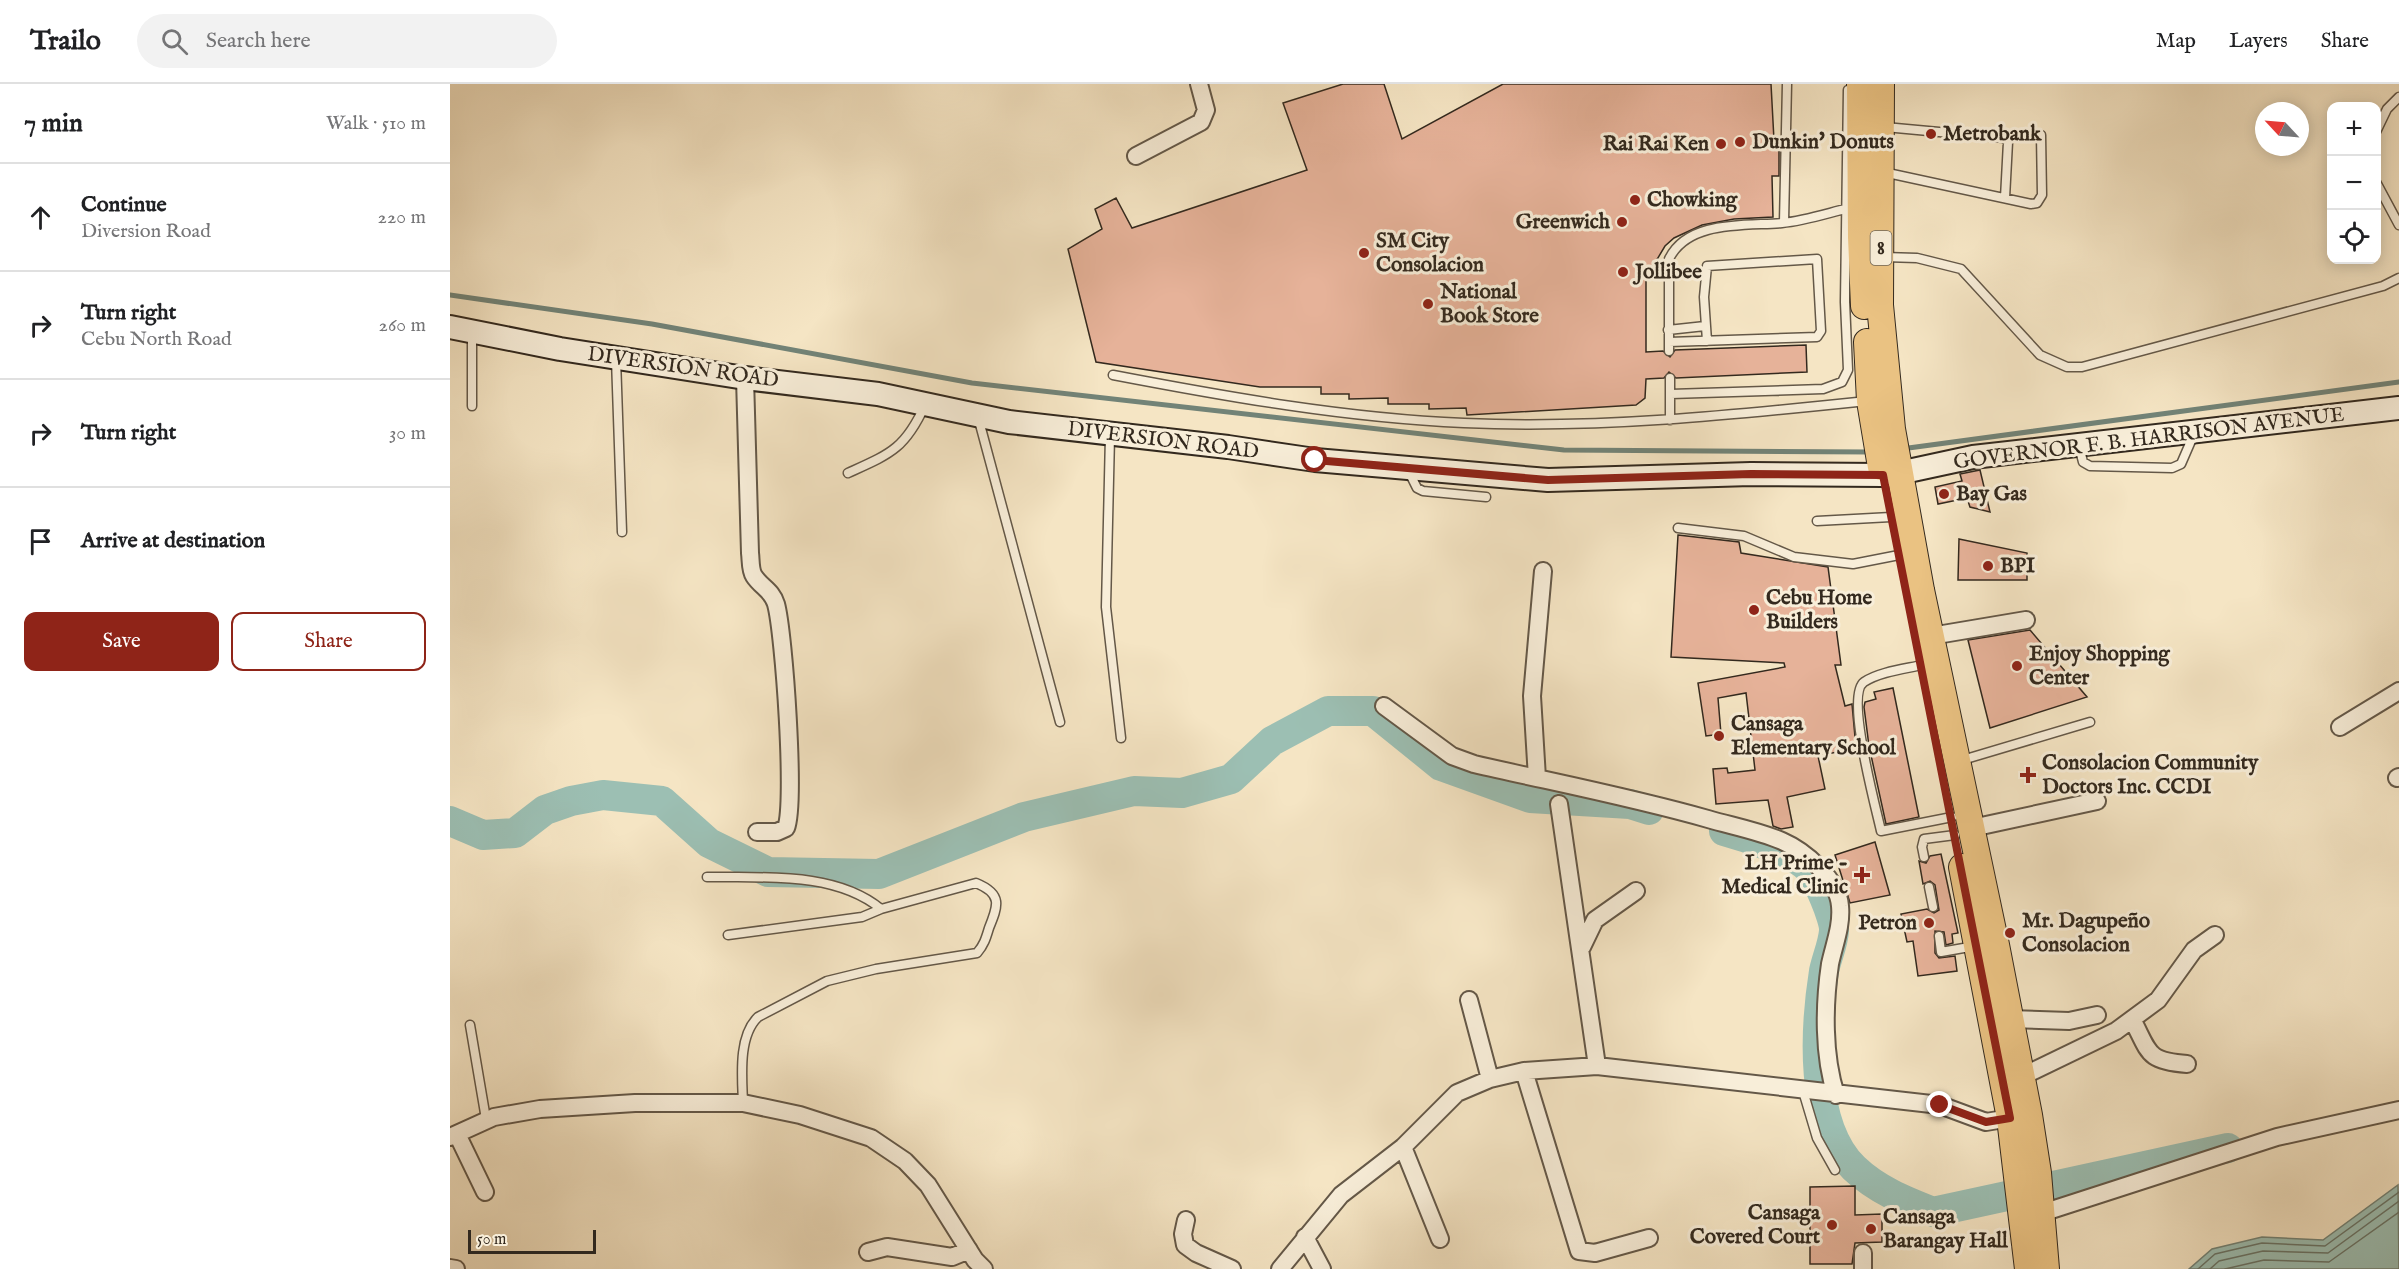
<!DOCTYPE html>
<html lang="en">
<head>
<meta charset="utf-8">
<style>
  :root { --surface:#fff; --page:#f2f2f2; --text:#202124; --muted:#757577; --line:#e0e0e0; --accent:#8f2418 }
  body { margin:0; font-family:"IM FELL English",serif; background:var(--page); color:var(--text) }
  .controls { position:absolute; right:18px; top:18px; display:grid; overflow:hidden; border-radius:12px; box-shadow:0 3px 15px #0003 }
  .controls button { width:54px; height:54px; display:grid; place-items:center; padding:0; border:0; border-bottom:2px solid var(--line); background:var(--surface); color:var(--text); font:30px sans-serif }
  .compass { position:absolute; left:1805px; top:18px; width:54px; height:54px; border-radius:50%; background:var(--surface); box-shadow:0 3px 15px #0003; rotate:296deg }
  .scale { position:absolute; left:18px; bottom:15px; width:128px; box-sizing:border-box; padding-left:6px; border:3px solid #33291e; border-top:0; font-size:16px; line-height:21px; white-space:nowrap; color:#33291e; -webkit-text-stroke:4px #f8eed9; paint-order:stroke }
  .stop { position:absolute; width:18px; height:18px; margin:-14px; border:4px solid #8f2418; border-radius:50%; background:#fff }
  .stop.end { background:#8f2418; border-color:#fff; box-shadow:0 2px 6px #0008 }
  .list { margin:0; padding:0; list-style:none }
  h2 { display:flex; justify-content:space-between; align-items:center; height:78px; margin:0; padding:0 24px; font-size:26px }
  h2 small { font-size:20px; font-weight:400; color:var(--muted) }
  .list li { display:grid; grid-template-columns:39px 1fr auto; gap:18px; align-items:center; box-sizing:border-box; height:108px; padding:0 24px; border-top:2px solid var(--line) }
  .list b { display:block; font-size:22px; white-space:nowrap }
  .list p { margin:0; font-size:20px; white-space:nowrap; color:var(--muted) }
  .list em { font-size:20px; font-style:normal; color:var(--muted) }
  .actions { display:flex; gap:12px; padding:18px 24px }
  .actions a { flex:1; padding:14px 0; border:2px solid var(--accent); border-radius:12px; text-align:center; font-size:21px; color:var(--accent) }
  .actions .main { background:var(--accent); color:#fff }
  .icon { flex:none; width:33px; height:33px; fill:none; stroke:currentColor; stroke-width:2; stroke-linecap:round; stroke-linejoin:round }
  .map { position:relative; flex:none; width:1949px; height:1185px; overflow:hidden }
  header { display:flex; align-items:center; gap:36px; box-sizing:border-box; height:84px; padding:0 30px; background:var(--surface); border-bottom:2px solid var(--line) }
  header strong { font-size:28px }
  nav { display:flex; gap:33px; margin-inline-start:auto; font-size:21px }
  .search { width:420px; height:54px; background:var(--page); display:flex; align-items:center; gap:15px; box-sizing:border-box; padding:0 21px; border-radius:33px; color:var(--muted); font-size:22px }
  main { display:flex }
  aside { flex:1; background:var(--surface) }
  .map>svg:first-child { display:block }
</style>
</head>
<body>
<header>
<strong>Trailo</strong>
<div class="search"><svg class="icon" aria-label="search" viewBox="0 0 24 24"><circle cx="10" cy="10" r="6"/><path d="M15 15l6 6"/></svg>Search here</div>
<nav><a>Map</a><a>Layers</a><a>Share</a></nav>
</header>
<main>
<aside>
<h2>7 min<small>Walk · 510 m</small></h2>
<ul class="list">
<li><svg class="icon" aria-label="ahead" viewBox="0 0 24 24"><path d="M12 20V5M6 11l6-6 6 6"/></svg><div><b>Continue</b><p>Diversion Road</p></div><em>220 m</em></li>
<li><svg class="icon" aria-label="right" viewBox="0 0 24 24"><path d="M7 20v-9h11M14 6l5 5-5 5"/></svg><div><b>Turn right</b><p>Cebu North Road</p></div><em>260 m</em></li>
<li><svg class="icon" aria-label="right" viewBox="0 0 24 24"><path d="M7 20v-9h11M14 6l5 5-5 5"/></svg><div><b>Turn right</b></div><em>30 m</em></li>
<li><svg class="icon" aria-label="arrive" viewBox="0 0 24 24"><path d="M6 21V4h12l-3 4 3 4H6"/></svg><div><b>Arrive at destination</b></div></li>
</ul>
<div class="actions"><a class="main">Save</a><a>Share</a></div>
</aside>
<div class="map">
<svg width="1949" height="1185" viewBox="0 0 1949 1185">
  <rect width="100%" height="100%" fill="#f5e5c4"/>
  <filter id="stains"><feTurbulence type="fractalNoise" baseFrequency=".00333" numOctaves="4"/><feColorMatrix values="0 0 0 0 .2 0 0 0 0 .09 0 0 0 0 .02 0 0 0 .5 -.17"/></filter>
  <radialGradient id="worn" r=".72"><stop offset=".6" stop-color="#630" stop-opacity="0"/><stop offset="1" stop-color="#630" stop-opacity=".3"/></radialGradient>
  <!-- water -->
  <path fill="#9cbfb3" stroke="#728377" stroke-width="1.5" d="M1948,1101L1949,1185H1739L1762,1165L1812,1153L1873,1156Z"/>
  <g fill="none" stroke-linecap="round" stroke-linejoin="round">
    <!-- shore -->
    <path stroke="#687468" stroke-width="1.5" d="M1748,1185L1765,1170L1812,1159L1875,1162L1949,1108
      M1760,1185L1769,1177L1813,1167L1878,1169L1949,1117
      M1775,1185L1814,1176L1879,1178L1949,1128"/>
    <!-- stream -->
    <path stroke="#728377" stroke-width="5" d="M0,211L202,240L522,299L1114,366L1421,368
      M1451,365L1949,298"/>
    <!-- river -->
    <path stroke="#9cbfb3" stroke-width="30" d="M0,737L33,751L65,749L95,726L121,717L153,711L212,717L259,759L318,788L429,790L574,733L684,707L732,709L781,695L822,657L878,627H923L991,682L1080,714L1180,720L1199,726
      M1274,747C1296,753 1342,768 1358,784C1366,792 1385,835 1384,847C1383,860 1377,873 1374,887C1365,944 1359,1040 1404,1084C1427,1106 1455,1117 1483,1128L1778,1064"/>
  </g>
  <!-- building -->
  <path fill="#e6b299" stroke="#33291e" stroke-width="1.5" d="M893,0H934L952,55L1053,0H1321L1324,56L1329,55V92H1322L1323,133L1284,135L1252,141L1224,154L1215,162L1196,194V268L1213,267L1220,273L1225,266L1356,261L1357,288L1226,294L1219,288L1214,294L1196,295L1195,314L1186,321L1017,331L1016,324L979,325V320H938V314L899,315V310H871V303H810L646,278L618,165L652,145L645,125L666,114L682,144L857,86L833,19Z
    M1530,386L1540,428L1520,423L1517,414L1488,420L1485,403L1512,397L1510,390Z
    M1228,451L1289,458L1291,469L1378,483L1391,581H1385L1395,622L1402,620L1406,664L1368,672L1375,705L1337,713L1343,743L1331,745L1323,742L1318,716L1266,720L1263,685L1277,684L1278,689L1305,686L1296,609L1268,614L1271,650L1256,652L1248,599L1335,583L1334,579L1221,573Z
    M1509,455L1577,469V496H1508Z
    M1580,546L1637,613L1540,644L1518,556Z
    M1443,604L1469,733L1436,740L1419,662L1414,623L1415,618L1426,615L1424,608Z
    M1425,758L1440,811L1400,819L1385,771Z
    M1491,770L1508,849L1502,850L1503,859L1496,861L1494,848L1485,847V869L1489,874L1505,872L1507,887L1468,892L1463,857L1457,858L1451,830L1477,825L1484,829L1489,826L1485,801L1480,797L1473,800L1469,777L1476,779L1480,772Z
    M1405,1102V1131L1432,1130V1158L1405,1159L1402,1180H1360V1103Z"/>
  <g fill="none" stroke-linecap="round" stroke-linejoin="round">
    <defs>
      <path id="lane" d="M1435,43L1554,54L1558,58L1555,114
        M1926,48L1937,25L1949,13
        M1433,88L1581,120L1587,119L1592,111L1591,51
        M1926,98L1949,141
        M1334,138L1337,0
        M1434,173L1467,174L1511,185L1590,271L1617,283H1632L1933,202L1949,194
        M1218,246L1255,242
        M1219,258L1367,253L1371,247L1367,175L1257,182L1254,213L1257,257
        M1219,267V175C1238,136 1295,142 1332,139C1353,137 1375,130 1395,125
        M166,275L172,448
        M663,291C778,313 896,334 1014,339C1149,345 1283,331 1417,317
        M1221,310L1373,305L1392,298L1398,286L1395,218L1398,6
        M22,322V250
        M528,333L610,638
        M1220,336V294
        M660,352L656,523L671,654
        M1629,362L1633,378L1640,382L1722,384L1731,380L1744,350
        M958,386L967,404L973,407L1036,413
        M398,389C440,370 455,365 475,321
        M1367,437L1441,433
        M1228,444L1294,452L1344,473L1403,480L1449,471
        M1472,581C1454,585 1429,588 1414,598C1395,611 1426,724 1431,747L1502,733
        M1509,677L1640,638
        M1474,773L1472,763L1474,755L1505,751
        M257,793C313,794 385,787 431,825
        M1479,803L1483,823
        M278,851L412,833L431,825L526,799C553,810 548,822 539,844C536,854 534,861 527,869L426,885L377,897L308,933C288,952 292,992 293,1019
        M1489,852L1491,868L1525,862
        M20,941L36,1035
        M1353,1007L1367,1054L1385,1086"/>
      <path id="street" d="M686,72L751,38L756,26L749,0
        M295,294L300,469C301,476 300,486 304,492C311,503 322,506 326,520C334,549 346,720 336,744L327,748H307
        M1481,552L1576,536
        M934,622L1002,672L1024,680C1102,698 1181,713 1258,735C1282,742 1309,747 1332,757C1355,767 1388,795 1390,822C1392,842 1384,861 1380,880C1374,921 1373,971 1386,1011
        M1890,643L1949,607
        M1087,694L1082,612L1093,487
        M1947,694L1949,693
        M1109,720L1147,982
        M1522,744L1647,717
        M1132,863L1145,836L1186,807
        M1019,916L1040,995
        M1558,935L1619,937L1647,931
        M1682,935C1700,969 1696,977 1737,980
        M1074,987L1129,1167L1145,1169L1199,1154
        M1571,993L1666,947L1708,916L1744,866L1765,851
        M7,1050L35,1108
        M0,1053L44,1033L90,1025L185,1019H293L350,1031L421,1054L455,1077L478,1101L525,1176L534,1185
        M953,1063L990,1155
        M1592,1129L1827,1053L1949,1026
        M736,1136L733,1150L735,1161L746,1169L782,1185
        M855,1153L872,1185
        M418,1168L437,1163L502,1173L519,1166
        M1413,1169V1185
        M0,1184L6,1185
        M830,1185L891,1111L953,1063L1007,1009L1040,995L1074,987L1147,982L1490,1021L1536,1038L1560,1034"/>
      <path id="secondary" d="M0,243L110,265L295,294L428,310L559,338L778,363L865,376L1098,396L1301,390L1433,391
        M1449,389L1523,373L1949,324"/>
      <path id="primary" d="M1410,0L1411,153L1414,222
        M1431,0L1430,221L1442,345L1471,506L1546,861L1579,1031L1588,1089L1596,1185
        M1417,258L1420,317L1431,383
        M1512,783L1560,1034L1578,1185"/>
    </defs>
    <!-- lane casing -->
    <use href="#lane" stroke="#645848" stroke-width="11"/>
    <!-- street casing -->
    <use href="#street" stroke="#645848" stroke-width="20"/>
    <!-- secondary casing -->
    <use href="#secondary" stroke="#33291e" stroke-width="26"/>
    <!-- primary casing -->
    <use href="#primary" stroke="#33291e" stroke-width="28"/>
    <!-- lane -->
    <use href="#lane" stroke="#f8eed9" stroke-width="8"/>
    <!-- street -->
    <use href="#street" stroke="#f8eed9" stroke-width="16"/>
    <!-- secondary -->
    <use href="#secondary" stroke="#f8eed9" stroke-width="22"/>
    <!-- primary -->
    <use href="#primary" stroke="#eac282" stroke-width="26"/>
  </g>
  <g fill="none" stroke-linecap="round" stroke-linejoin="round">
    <!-- route -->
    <path stroke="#8f2418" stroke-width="8" d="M865,376L1098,396L1301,390L1433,391L1560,1034L1536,1038L1490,1021"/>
  </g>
  <!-- markers -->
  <g fill="#8f2418" stroke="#f8eed9" stroke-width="2">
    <circle cx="1481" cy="50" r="6"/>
    <circle cx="1290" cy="58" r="6"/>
    <circle cx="1271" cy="60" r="6"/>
    <circle cx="1185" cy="116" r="6"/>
    <circle cx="1172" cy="138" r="6"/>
    <circle cx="914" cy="169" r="6"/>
    <circle cx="1173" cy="188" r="6"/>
    <circle cx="978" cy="220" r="6"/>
    <circle cx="1494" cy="410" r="6"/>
    <circle cx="1538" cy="482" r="6"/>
    <circle cx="1304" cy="526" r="6"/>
    <circle cx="1567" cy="582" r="6"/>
    <circle cx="1269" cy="652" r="6"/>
    <path d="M1575 682h6v6h6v6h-6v6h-6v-6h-6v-6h6z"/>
    <path d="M1409 782h6v6h6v6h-6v6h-6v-6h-6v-6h6z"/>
    <circle cx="1479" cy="839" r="6"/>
    <circle cx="1560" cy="849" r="6"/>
    <circle cx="1382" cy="1141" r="6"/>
    <circle cx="1421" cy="1145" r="6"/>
  </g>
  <g text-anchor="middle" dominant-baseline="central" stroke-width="6" stroke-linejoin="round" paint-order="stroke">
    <!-- shield labels -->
    <rect fill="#f8eed9" stroke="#6e6456" stroke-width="1.5" x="1420.5" y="147" width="21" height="34" rx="4.5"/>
    <g font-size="20" font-weight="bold" fill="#33291e">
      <text x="1431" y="164">8</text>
    </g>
    <!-- poi labels -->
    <g font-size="21" font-weight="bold" fill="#33291e" stroke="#f8eed9" text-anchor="start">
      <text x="1493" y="50">Metrobank</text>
      <text x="1302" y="58">Dunkin' Donuts</text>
      <text x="1259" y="60" text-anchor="end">Rai Rai Ken</text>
      <text x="1197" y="116">Chowking</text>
      <text x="1160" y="138" text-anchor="end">Greenwich</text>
      <text x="926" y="157">SM City<tspan x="926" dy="24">Consolacion</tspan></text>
      <text x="1185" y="188">Jollibee</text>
      <text x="990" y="208">National<tspan x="990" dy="24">Book Store</tspan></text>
      <text x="1506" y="410">Bay Gas</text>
      <text x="1550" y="482">BPI</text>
      <text x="1316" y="514">Cebu Home<tspan x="1316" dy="24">Builders</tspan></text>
      <text x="1579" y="570">Enjoy Shopping<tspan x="1579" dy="24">Center</tspan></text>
      <text x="1281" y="640">Cansaga<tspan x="1281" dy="24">Elementary School</tspan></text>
      <text x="1592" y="679">Consolacion Community<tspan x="1592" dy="24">Doctors Inc. CCDI</tspan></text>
      <text x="1398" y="779" text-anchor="end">LH Prime -<tspan x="1398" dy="24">Medical Clinic</tspan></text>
      <text x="1572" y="837">Mr. Dagupeño<tspan x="1572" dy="24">Consolacion</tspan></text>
      <text x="1467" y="839" text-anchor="end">Petron</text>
      <text x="1370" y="1129" text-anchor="end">Cansaga<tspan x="1370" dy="24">Covered Court</tspan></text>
      <text x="1433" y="1133">Cansaga<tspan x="1433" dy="24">Barangay Hall</tspan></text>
    </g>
    <!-- street labels -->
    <g font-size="21" fill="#33291e" stroke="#f8eed9">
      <text transform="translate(233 284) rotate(8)">DIVERSION ROAD</text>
      <text transform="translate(1699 355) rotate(-7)">GOVERNOR F. B. HARRISON AVENUE</text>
      <text transform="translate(713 357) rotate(7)">DIVERSION ROAD</text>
    </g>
  </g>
  <rect width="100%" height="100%" filter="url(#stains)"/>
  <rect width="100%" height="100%" fill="url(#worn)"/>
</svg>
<div class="controls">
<button>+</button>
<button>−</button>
<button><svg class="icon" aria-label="locate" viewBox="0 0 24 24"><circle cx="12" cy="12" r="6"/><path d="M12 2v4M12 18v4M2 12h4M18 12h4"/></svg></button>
</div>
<svg class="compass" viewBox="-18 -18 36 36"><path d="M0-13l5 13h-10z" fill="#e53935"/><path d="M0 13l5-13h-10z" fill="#757577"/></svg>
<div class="scale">50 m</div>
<div class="stop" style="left:865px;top:376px"></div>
<div class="stop end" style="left:1490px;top:1021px"></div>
</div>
</main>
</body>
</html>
